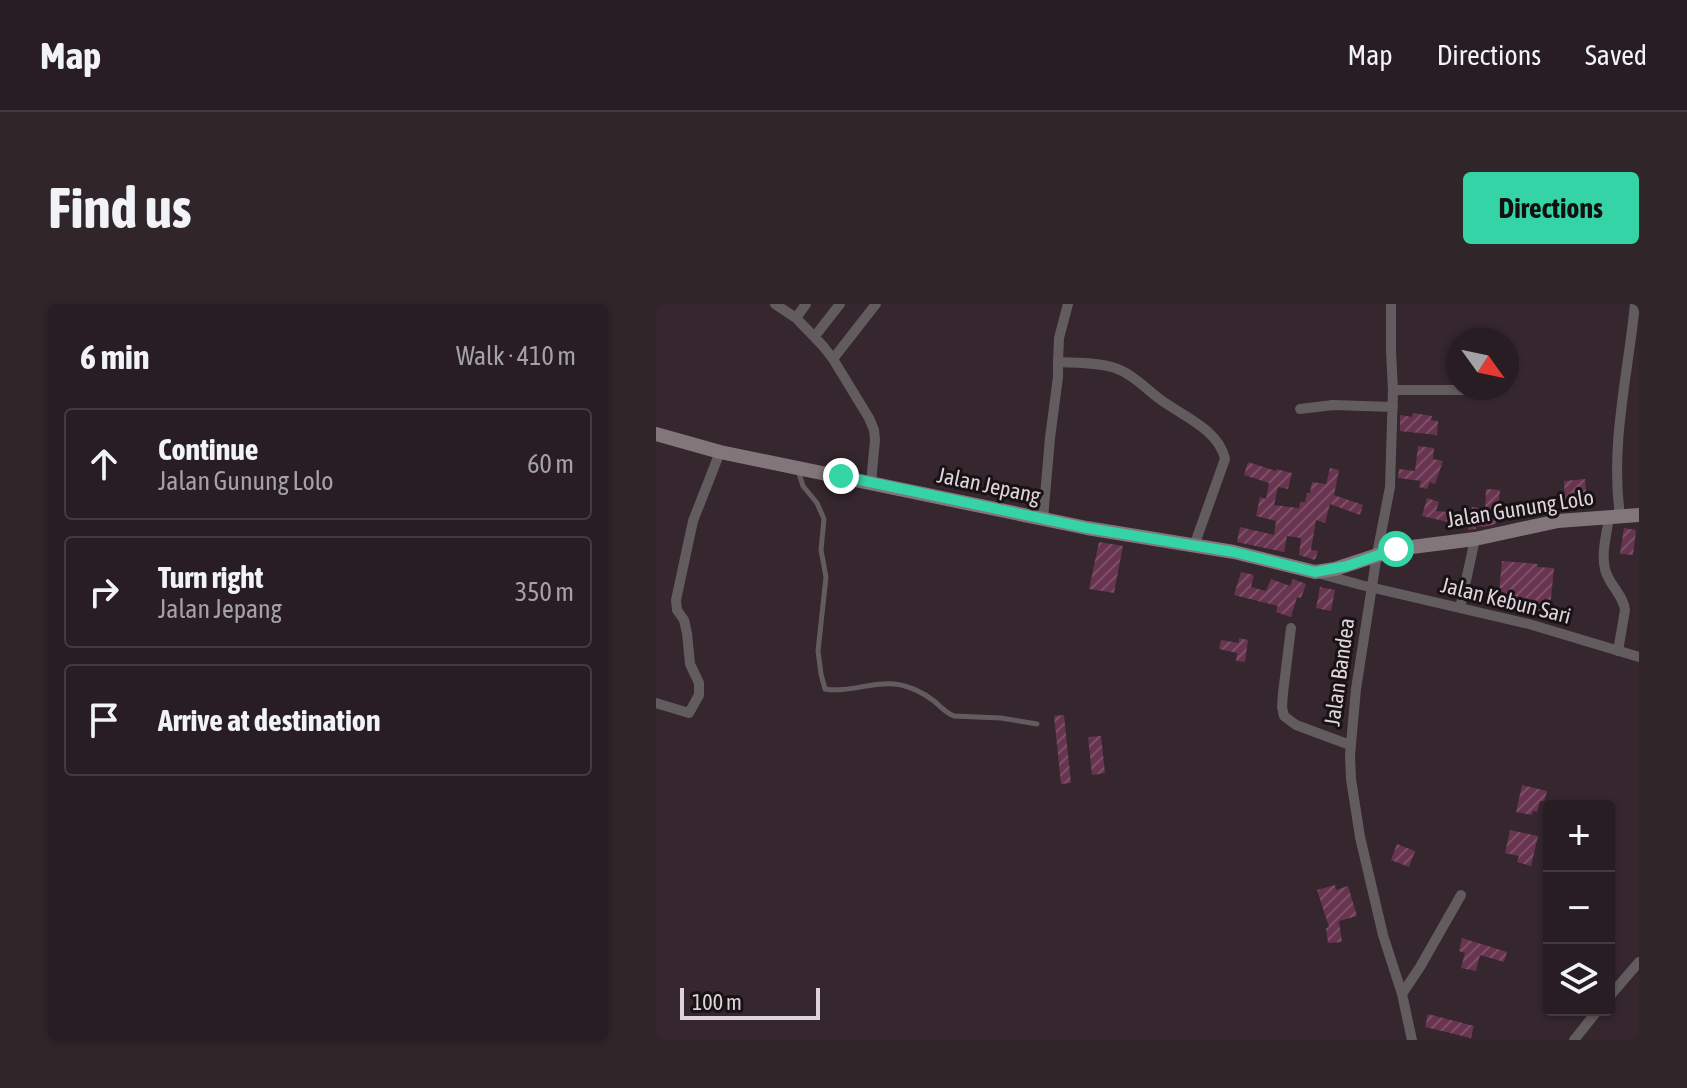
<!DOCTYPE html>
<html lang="en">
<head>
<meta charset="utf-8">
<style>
  :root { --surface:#281d22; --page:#30262a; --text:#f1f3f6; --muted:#a5a2a5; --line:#443b40; --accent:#35d4a7 }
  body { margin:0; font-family:"Asap Condensed",sans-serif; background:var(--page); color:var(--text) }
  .controls { position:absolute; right:24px; bottom:24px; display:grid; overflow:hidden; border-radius:8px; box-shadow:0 2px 6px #0004 }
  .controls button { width:72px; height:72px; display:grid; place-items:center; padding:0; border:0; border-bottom:2px solid var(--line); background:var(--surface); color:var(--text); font:40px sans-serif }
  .compass { position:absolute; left:791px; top:24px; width:72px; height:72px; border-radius:50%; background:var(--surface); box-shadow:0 2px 6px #0004; rotate:123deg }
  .scale { position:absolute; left:24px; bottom:20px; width:140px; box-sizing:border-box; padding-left:8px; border:4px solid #ded4d9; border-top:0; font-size:22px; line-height:28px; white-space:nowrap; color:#ded4d9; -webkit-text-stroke:6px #181215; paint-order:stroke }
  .stop { position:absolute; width:24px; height:24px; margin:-18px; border:6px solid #35d4a7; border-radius:50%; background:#fff }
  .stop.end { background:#35d4a7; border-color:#fff; box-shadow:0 2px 8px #0008 }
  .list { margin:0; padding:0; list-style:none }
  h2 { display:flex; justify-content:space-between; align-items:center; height:104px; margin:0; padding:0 32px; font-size:34px }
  h2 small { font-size:26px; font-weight:400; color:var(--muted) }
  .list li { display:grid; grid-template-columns:52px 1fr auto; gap:24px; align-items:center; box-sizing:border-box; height:112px; margin:0 16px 16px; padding:0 16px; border:2px solid var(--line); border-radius:8px }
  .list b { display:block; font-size:30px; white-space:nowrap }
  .list p { margin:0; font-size:26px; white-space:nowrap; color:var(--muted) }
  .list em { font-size:26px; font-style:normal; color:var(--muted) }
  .icon { flex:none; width:44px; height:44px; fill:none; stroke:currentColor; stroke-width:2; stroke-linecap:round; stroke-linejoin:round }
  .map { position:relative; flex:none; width:983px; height:736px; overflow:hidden; border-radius:8px }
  header { display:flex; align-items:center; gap:48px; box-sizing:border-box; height:112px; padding:0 40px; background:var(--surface); border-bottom:2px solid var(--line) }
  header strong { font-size:38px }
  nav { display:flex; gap:44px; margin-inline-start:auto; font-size:28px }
  .intro { display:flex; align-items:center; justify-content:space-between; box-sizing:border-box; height:192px; padding:0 48px }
  h1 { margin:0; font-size:56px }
  .button { padding:20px 36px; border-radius:8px; background:var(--accent); color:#111; font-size:28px; font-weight:700 }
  main { display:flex; gap:48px; padding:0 48px }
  aside { flex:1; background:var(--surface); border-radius:8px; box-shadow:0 2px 6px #0004 }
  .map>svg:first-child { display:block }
</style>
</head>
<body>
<header>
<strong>Map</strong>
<nav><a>Map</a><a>Directions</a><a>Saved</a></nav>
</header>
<div class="intro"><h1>Find us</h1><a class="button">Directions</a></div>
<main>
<aside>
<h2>6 min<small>Walk · 410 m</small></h2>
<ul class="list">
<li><svg class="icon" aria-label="ahead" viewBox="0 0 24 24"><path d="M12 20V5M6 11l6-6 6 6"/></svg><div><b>Continue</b><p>Jalan Gunung Lolo</p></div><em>60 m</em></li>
<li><svg class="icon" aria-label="right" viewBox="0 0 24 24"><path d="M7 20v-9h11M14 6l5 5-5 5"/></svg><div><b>Turn right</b><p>Jalan Jepang</p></div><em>350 m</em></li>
<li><svg class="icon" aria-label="arrive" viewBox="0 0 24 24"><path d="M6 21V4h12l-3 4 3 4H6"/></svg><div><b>Arrive at destination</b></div></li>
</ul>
</aside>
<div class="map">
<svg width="983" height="736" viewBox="0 0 983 736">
  <defs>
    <pattern id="building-hatch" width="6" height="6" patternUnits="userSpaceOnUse" patternTransform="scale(2)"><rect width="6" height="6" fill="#68344f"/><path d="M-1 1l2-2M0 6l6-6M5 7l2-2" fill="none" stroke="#7d5068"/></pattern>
  </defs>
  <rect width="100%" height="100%" fill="#35272d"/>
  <!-- building -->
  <path fill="url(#building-hatch)" d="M757,109L776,112L775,116L782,117L781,131L744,127V111L756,113Z
    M762,142L778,144L777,155L787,157L779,180L774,178L771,185L763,183L765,177L742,174L743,165L759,167Z
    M592,158L620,167V165L636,169L632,185L622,183L618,201L643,204L644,198H649L651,189H654L656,178L670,180L674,164L683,166L678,191L707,201L704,211L674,200L669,219L660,216L655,246L662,247L659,256L643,251L645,234L631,232L628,248L581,238L584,223L618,231L620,217L600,212L604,193L610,195L613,179L588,171Z
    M929,175L931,199L909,201L908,177Z
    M830,185L844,186L840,220L827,223L820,222V225L812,226L816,203L829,205Z
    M771,194L783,198L780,207L793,208L792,218L766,212Z
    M968,224L980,226L977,251L964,250Z
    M443,238L467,242L458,289L433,285Z
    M846,257L882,260L881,263L898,264L893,314L879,312L880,303L842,299Z
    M585,268L598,271L595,283L610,287L615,275L634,282L637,275L650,280L645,294L641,293L635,313L620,308L622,302L578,291Z
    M664,283L679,286L675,307L660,304Z
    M583,334L592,336L589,358L580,357L581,349L563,345L565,336L583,339Z
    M408,411L415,479L405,480L398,412Z
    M445,432L449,469L436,471L432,433Z
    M866,481L891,487L888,497H884L881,508L877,507L876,511L860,508Z
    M854,526L882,532L875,562L861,558L863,552L849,549Z
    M741,540L759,547L753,563L735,556Z
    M679,581L680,586L692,582L701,612L683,617L686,638L672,639L670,624L673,623L661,586Z
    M806,634L851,648L848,658L824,651L820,667L805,664L809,649L803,647Z
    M772,710L818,722L815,734L769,723Z"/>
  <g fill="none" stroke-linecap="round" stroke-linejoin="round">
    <!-- lane -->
    <path stroke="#635c5f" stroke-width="5" d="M142,166L147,182L161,199L168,215L165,246L170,273L162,347L165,370L169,385C192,389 214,378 238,380C252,381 268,389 278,397C285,403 290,409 298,412L345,414L381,420"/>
    <!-- street -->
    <path stroke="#635c5f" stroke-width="10" d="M119,0L140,14L167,42L177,55L213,114L218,126L219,136L215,179
      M735,0V47L737,86L734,183L721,250L700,385L694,451L695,475L704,533L727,631L746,690L756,736
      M140,14L150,0
      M159,32L184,0
      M177,55L220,0
      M402,58L403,34L412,0
      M737,86H824
      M644,105L677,101L737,103
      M964,212C954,140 972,71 979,0
      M953,213C951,229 945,249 949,265C952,280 967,290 969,306L962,347
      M387,215L394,134L402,73V58C420,59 441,58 459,64C477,70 490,85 505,96C527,112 563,126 569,155L538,242
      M665,270L705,281L873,320L983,353
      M804,304L819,235
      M635,324L627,389L626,403L628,412L640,421L694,441
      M0,399L33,409L43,391V379L34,360L31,329L28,316L21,306L20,296L37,217L64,148
      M746,690L764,663L805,591
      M953,693L983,658
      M918,736L942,706"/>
    <!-- secondary -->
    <path stroke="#82767b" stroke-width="14" d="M0,130L64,148L431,224L578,248L659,268L679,265L740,245L819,235L902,217L983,211"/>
  </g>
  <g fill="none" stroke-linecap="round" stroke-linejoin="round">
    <!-- route -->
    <path stroke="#35d4a7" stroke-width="10" d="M185,172L431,224L578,248L659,268L691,262L740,245"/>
  </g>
  <g text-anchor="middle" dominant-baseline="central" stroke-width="6" stroke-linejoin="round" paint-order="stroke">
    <!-- street labels -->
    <g font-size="22" fill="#ded4d9" stroke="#181215">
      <text transform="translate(333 181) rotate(12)">Jalan Jepang</text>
      <text transform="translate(864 204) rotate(-9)">Jalan Gunung Lolo</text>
      <text transform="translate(850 296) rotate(14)">Jalan Kebun Sari</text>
      <text transform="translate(683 368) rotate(-82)">Jalan Bandea</text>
    </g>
  </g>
</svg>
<div class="controls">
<button>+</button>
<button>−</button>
<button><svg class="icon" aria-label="layers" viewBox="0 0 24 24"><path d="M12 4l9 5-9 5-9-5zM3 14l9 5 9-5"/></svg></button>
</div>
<svg class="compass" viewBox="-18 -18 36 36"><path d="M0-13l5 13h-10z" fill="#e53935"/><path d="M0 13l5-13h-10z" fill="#a5a2a5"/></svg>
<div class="scale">100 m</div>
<div class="stop" style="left:740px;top:245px"></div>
<div class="stop end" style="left:185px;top:172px"></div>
</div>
</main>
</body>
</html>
